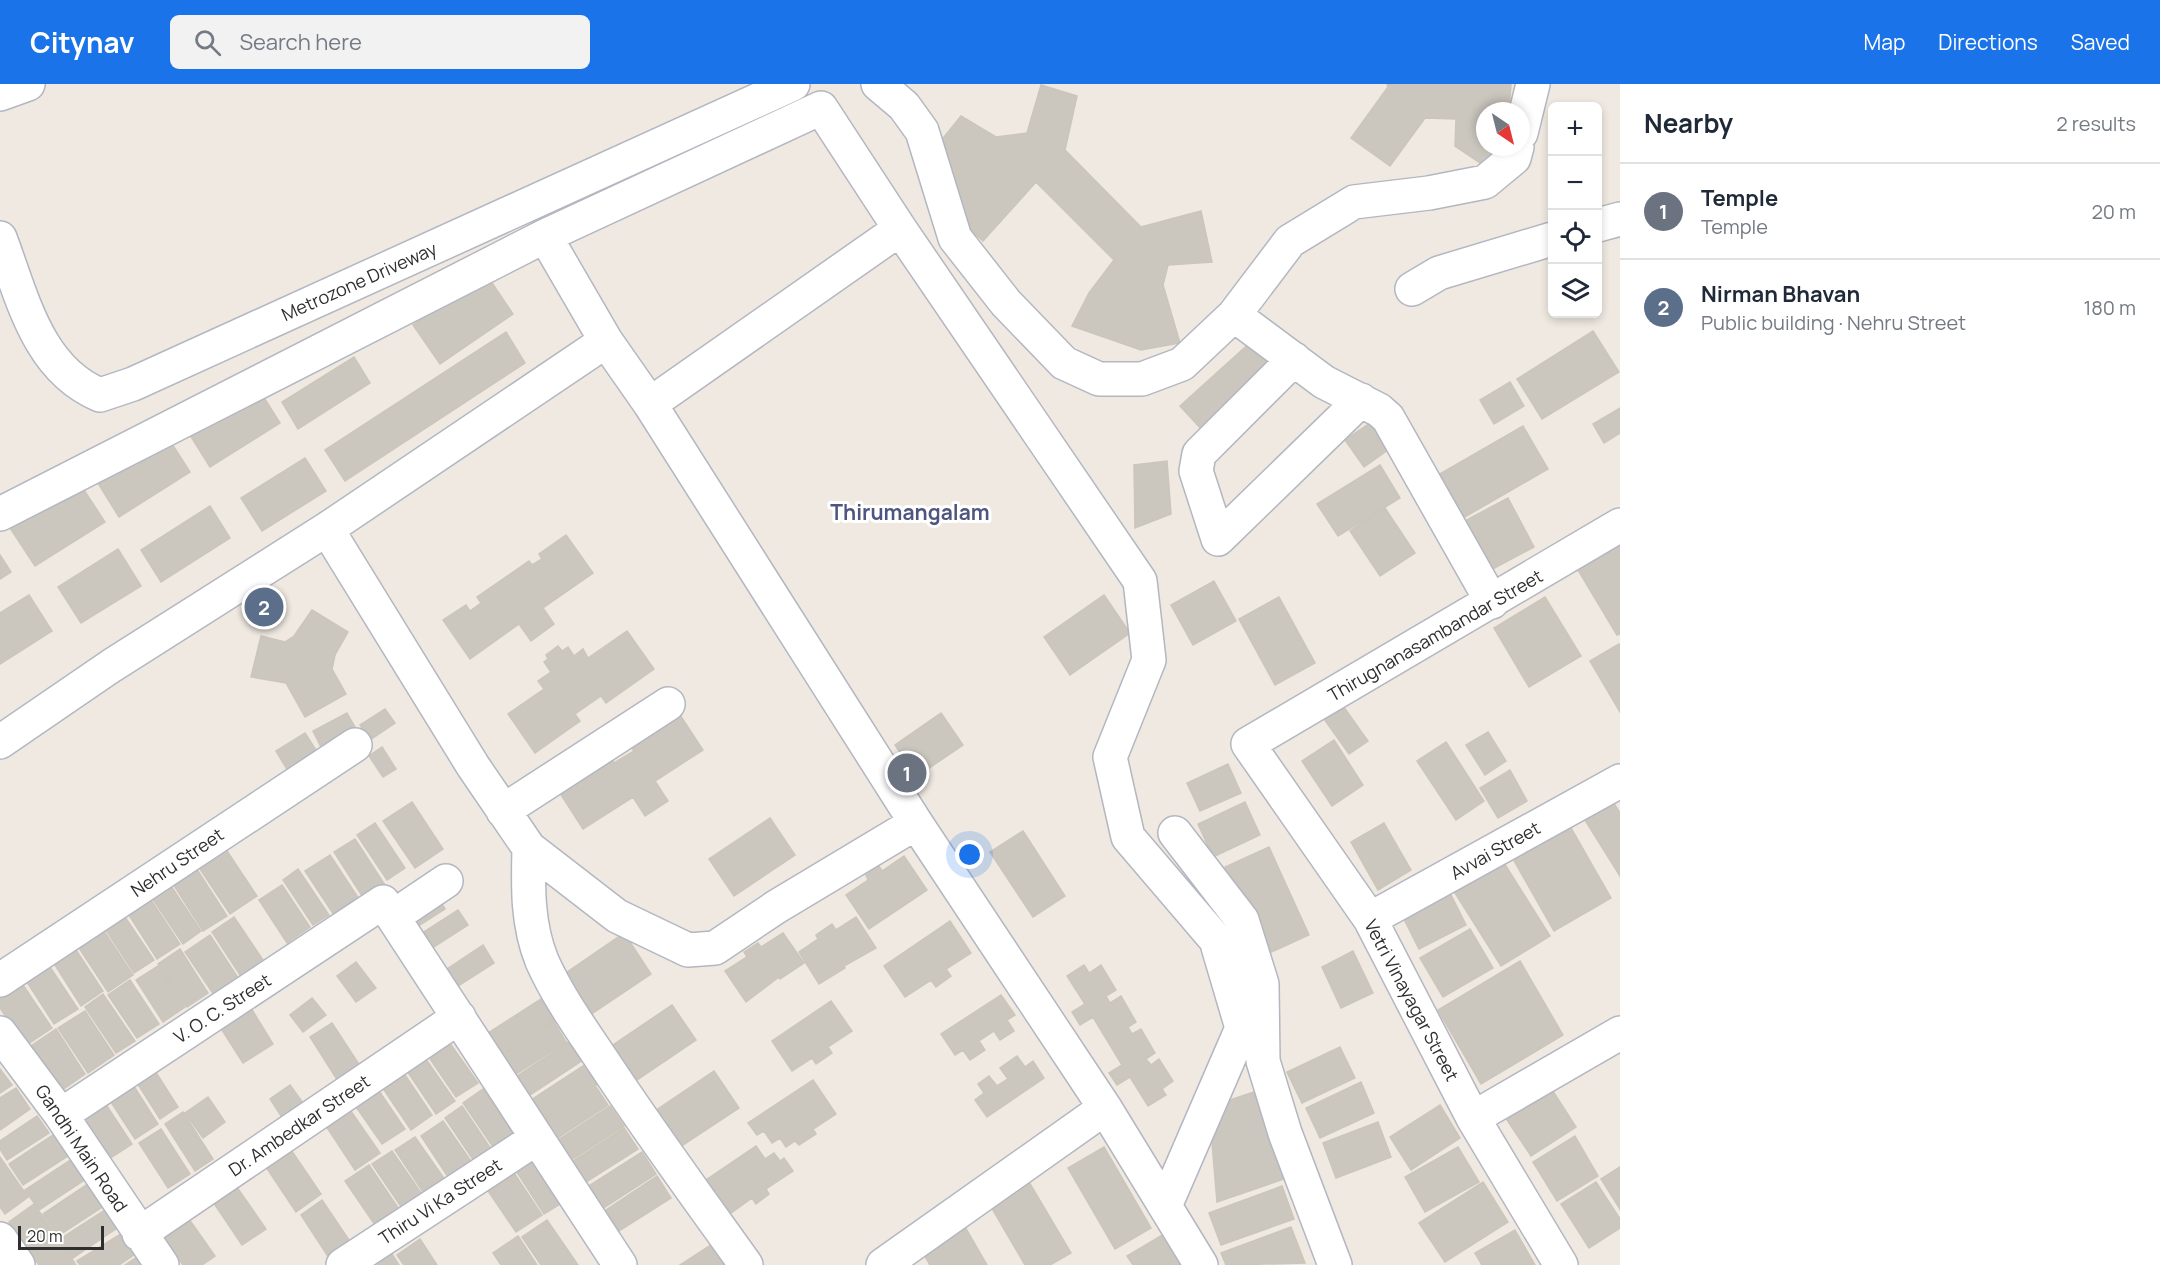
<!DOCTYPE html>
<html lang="en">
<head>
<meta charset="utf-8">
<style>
  :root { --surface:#fff; --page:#f2f2f3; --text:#1f2937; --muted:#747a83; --line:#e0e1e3; --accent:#1a73e8 }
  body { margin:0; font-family:Manrope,sans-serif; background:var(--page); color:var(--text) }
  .controls { position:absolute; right:18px; top:18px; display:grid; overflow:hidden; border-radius:9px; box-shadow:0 3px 9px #0003 }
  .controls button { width:54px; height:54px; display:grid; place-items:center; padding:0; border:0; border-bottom:2px solid var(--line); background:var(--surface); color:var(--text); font:30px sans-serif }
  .compass { position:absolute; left:1476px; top:18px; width:54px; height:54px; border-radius:50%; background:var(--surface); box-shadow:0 3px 9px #0003; rotate:145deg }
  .scale { position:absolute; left:18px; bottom:15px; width:86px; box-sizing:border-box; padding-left:6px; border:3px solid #2e2e2e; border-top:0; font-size:16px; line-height:21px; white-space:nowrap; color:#2e2e2e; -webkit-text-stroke:4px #fff; paint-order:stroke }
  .you { position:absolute; left:970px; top:771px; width:21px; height:21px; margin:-15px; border:4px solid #fff; border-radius:50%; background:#1a73e8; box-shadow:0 0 0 9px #1a73e833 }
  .badge { display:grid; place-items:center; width:39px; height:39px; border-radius:50%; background:var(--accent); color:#fff; font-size:20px; font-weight:700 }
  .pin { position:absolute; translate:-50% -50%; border:3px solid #fff; box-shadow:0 2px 6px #0006 }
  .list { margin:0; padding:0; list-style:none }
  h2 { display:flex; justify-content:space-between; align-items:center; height:78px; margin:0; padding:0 24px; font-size:26px }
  h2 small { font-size:20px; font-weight:400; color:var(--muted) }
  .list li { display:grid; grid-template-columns:39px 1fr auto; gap:18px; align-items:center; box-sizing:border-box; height:96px; padding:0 24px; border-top:2px solid var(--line) }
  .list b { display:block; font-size:22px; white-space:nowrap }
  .list p { margin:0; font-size:20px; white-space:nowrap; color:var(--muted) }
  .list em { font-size:20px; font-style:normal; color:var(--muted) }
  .icon { flex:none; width:33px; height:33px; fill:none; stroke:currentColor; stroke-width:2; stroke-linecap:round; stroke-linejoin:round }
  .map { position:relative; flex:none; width:1620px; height:1181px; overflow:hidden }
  header { display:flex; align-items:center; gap:36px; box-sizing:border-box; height:84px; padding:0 30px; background:var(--accent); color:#fff }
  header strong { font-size:28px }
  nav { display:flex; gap:33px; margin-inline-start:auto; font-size:21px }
  .search { width:420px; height:54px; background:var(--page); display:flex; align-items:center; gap:15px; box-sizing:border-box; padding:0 21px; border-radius:9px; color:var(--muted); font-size:22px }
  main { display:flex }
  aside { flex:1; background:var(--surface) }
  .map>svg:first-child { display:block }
</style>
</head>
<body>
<header>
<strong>Citynav</strong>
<div class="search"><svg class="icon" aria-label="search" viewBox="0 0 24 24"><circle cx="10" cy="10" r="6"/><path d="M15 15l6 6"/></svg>Search here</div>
<nav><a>Map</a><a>Directions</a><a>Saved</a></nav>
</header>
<main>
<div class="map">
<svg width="1620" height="1181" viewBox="0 0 1620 1181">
  <rect width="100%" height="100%" fill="#efe9e1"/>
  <!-- building -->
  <path fill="#cbc7bf" stroke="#cbc5ba" stroke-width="1.5" d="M1387,0H1511L1509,27H1485V63H1499L1486,83L1455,62L1456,35L1425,34L1390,82L1351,54L1388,3Z
    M1041,1L1077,12L1065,66L1141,143L1201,127L1212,178L1168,181L1163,201L1180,259L1141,266L1072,242L1089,209L1114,176L1036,98L983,157L952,130L940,58L961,32L996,53L1027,49Z
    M486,190L513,230L440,280L413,241Z
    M1593,247L1619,288L1542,335L1517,295Z
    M506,248L525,279L345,397L325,366Z
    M1253,256L1275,281L1203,347L1180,322Z
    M354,273L370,299L298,345L282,318Z
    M1510,298L1524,322L1494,340L1480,316Z
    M258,304L280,339L210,383L188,348Z
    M1620,324V349L1604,359L1593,340Z
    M1373,337L1392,363L1364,383L1345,356Z
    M1523,342L1548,385L1463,434L1438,391Z
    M167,352L190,388L119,433L96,396Z
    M305,374L326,407L262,447L241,414Z
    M1167,377L1171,430L1135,444L1134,381Z
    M1380,381L1400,414L1338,452L1317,420Z
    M80,400L105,438L35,482L10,444Z
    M1508,414L1534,463L1487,488L1461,439Z
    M210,422L230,454L161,498L141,466Z
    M1385,424L1415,469L1380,492L1350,447Z
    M566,451L593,489L543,524L554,540L531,557L519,540L470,575L443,536L466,521L470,527L481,519L477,513L529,477L532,481L542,475L539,470Z
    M1620,454V550L1617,551L1575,481Z
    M118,465L141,502L81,539L58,503Z
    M0,471L11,488L0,495Z
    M1214,497L1236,537L1193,561L1171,521Z
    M29,511L52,547L0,580V529Z
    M1104,511L1130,549L1070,591L1044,553Z
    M1279,513L1315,579L1275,601L1239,535Z
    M1545,513L1581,572L1529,603L1494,544Z
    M312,526L348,548L335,571L332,585L346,610L305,633L286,599L251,593L261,552L285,558L294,552Z
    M627,547L654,585L606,619L601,612L575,630L580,637L535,669L508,630L544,605L538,597L551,588L544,578L548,575L546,571L558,562L562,567L568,563L574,572L583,565L588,574Z
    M1619,560L1620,561V628L1590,577Z
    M1343,622L1368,657L1349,670L1324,635Z
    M385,625L395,639L370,656L360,641Z
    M676,625L703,666L655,697L668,717L645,732L633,713L583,745L556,703L608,669L614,679L634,667L627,657Z
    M347,629L359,650L324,669L313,647Z
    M941,629L963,661L916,693L895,661Z
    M1488,648L1506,677L1485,691L1466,661Z
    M305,649L321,674L291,692L276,667Z
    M1334,656L1363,701L1332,722L1302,677Z
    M1446,658L1484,717L1456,736L1417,677Z
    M382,663L396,685L383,693L369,672Z
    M1228,680L1241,709L1200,727L1187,699Z
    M1510,686L1527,717L1498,734L1480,704Z
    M1611,715L1620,729V792L1583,733Z
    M412,718L443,765L415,784L383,737Z
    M1245,718L1260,751L1213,773L1198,740Z
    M770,734L795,771L734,812L709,775Z
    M1566,735L1611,814L1554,847L1509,768Z
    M375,739L405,784L387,796L357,751Z
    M1384,739L1411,786L1378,806L1351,758Z
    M1023,747L1065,812L1033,833L990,768Z
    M355,755L385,801L364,815L334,768Z
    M1269,763L1309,851L1265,871L1225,783Z
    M225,764L257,812L230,830L198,782Z
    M330,771L359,815L334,831L305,787Z
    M1499,771L1550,852L1501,882L1450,801Z
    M904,772L927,806L869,845L846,811L868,796L866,791L879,782L882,787Z
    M196,784L227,832L203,847L173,800Z
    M298,785L329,831L313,841L283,796Z
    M169,799L201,847L183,860L150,811Z
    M282,801L310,843L287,859L259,816Z
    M1449,807L1466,841L1419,865L1402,831Z
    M437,812L445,825L412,846L404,834Z
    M149,813L180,860L157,875L127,828Z
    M458,826L468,841L426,868L416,853Z
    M123,830L154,876L134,889L104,843Z
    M234,833L265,879L242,894L212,848Z
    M856,833L876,864L844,882L845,884L819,900L799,868L818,855L816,851L832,840L836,846Z
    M950,837L971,869L946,885L951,892L936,903L931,896L905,913L884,882Z
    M102,844L133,891L108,908L77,861Z
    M1470,845L1493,884L1443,913L1420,874Z
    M624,849L651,890L587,933L560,893Z
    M783,849L804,879L780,895L779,893L746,918L725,887L747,873L744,868L758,859L761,863Z
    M210,851L244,903L220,920L185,868Z
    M483,861L494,879L455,904L444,887Z
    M74,863L103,907L81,922L53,878Z
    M180,865L208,909L187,923L158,880Z
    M1353,867L1373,909L1341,924L1322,883Z
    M1520,877L1563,951L1481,1000L1438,926Z
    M356,878L376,904L356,918L337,892Z
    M48,880L78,925L54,940L25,895Z
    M1084,881L1089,889L1101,881L1116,906L1106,912L1110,919L1121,912L1136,938L1128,943L1132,950L1141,945L1155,969L1146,975L1151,981L1159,975L1173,997L1162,1005L1166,1011L1148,1022L1130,993L1117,1001L1109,989L1122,981L1093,933L1080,941L1072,928L1085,920L1067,892Z
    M158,882L185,923L163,938L136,896Z
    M130,896L159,940L137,954L108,911Z
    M21,898L52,944L25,962L0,924V911Z
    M103,910L135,957L116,969L85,923Z
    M1001,911L1015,931L1007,936L1014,947L1000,956L994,947L979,957L985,966L970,976L963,966L955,971L941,950Z
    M312,914L326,931L303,948L290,931Z
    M541,915L555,936L496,974L482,953Z
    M246,916L273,960L243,979L215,935Z
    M831,917L852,947L828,963L832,969L816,980L812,974L792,987L772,957Z
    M672,921L696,956L634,998L610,963Z
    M85,927L114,971L88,989L58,944Z
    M554,938L566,958L508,995L496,976Z
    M332,939L366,991L343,1005L310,953Z
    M56,945L85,990L58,1009L28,964Z
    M570,957L583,976L524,1015L511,996Z
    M449,958L478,999L456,1013L428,972Z
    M1340,963L1355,994L1302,1019L1287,988Z
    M423,971L455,1017L436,1030L405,984Z
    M1017,972L1025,983L1033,977L1044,994L987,1033L975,1016L984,1009L978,1000L989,992L997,1002L1008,995L1000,984Z
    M150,979L178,1023L160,1035L132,991Z
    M586,980L599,999L544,1035L531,1016Z
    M0,985L12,1001L0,1009Z
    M714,987L739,1024L677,1065L652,1029Z
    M403,988L432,1031L411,1046L382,1003Z
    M128,993L158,1040L135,1055L105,1009Z
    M813,996L836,1030L813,1045L816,1050L799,1061L795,1057L786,1063L780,1054L772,1059L764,1047L757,1051L748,1039Z
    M1361,998L1374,1029L1320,1054L1306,1024Z
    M1547,998L1576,1043L1531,1072L1501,1027Z
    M290,1001L306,1023L285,1038L270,1015Z
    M596,1003L608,1021L556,1055L544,1036Z
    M16,1004L30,1025L0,1046V1014Z
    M377,1004L405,1045L382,1060L354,1020Z
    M483,1005L513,1049L493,1063L463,1019Z
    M1254,1008L1284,1095L1217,1118L1209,1023Z
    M101,1013L132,1060L109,1075L78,1028Z
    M208,1013L225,1038L203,1054L185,1029Z
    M1440,1021L1460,1054L1411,1086L1390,1053Z
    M462,1022L491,1065L474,1077L445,1034Z
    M610,1022L624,1042L565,1080L552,1060Z
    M348,1023L380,1069L355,1086L324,1039Z
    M183,1028L213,1075L195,1087L165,1040Z
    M37,1032L49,1049L7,1076L0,1065V1057Z
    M443,1037L475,1083L452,1099L421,1052Z
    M1378,1038L1391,1073L1336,1094L1323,1059Z
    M624,1044L638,1065L580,1102L567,1081Z
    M161,1045L190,1090L168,1104L139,1059Z
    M56,1049L71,1070L23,1101L9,1080Z
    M1575,1052L1598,1092L1557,1117L1533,1078Z
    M415,1053L448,1100L427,1114L395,1066Z
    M287,1060L321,1110L296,1128L262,1077Z
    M756,1062L765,1075L774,1069L780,1077L784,1074L793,1087L766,1105L769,1110L756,1120L752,1114L727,1132L703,1098Z
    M1104,1063L1151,1144L1115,1165L1068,1084Z
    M1458,1063L1479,1098L1425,1128L1405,1093Z
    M392,1067L426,1116L406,1130L372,1080Z
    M533,1068L565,1117L544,1130L513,1082Z
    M642,1068L656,1090L599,1127L584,1105Z
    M0,1073L28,1113L5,1130L0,1123Z
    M72,1075L86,1095L39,1126L25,1106Z
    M369,1081L403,1131L379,1147L345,1097Z
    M510,1083L542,1131L516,1148L484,1101Z
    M1620,1083V1125L1601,1095Z
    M657,1092L671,1114L619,1147L606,1126Z
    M92,1097L107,1120L58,1152L43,1130Z
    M1029,1098L1071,1169L1050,1181H1025L990,1121Z
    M1483,1098L1508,1138L1445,1178L1419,1139Z
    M1596,1098L1620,1135V1144L1589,1164L1561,1120Z
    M234,1099L266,1145L242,1161L211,1115Z
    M1282,1102L1294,1135L1221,1161L1209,1129Z
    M322,1116L351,1159L329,1174L301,1131Z
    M34,1120L76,1181H39L9,1138Z
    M108,1124L120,1142L73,1174L60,1155Z
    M184,1128L215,1172L202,1181H183L158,1145Z
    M547,1136L578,1181H541L522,1153Z
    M961,1136L987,1181H930L918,1160Z
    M1291,1143L1305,1179L1226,1181L1221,1169Z
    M1515,1146L1535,1181H1482L1475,1169Z
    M124,1148L138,1168L119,1181H80L77,1177Z
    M1164,1150L1182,1181H1133L1127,1172Z
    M518,1152L537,1181H501L493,1169Z
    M420,1155L437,1181H404L397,1171Z
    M720,1155L734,1181H680Z
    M388,1164L399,1181H369Z
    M140,1171L147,1181H125Z"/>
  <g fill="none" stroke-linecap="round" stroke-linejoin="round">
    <defs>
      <path id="minor" d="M878,0L904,22L922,47L955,154L1006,219L1064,279L1099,295H1142L1182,280L1234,231L1290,157L1354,118L1429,109L1485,98L1514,74L1517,63
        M0,10L28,0
        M1521,49L1533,0
        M1598,141L1620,135
        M0,154C22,212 37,285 100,311L133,300L793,0
        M1412,205L1439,189L1552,155
        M1234,231L1324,298L1379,326L1388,334L1492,518
        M606,257L545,152L821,24L900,145L1140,497L1149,576L1110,673L1128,753L1216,856L1242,944L1165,1122
        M1294,275L1199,370L1196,387L1218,455L1361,316
        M650,320L900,145
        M0,430L545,152
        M327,445L606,257L650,320L916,739
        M0,658L111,582L327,445L473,682L529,764L617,832L688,866L715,864L776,823L916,739L1105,1024L1201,1181
        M503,727L668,620
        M1175,749L1242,836L1262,900L1263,977L1285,1049L1335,1181
        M529,764C528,803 527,840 542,877C558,913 582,946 604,979C649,1047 698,1114 746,1181
        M394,832L446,797
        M1370,835L1620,697
        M0,896L355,661
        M0,949L61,1031L162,1181
        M61,1031L383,818L620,1181
        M1473,1034L1620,949
        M139,1150L459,933
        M0,1155L18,1181
        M343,1181L537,1054
        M883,1181L1105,1024
        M1561,1181L1473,1034L1370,835L1248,660L1620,441"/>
    </defs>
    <!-- minor casing -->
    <use href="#minor" stroke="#b4b7c1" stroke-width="36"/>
    <!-- minor -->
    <use href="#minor" stroke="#fff" stroke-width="33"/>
  </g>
  <g text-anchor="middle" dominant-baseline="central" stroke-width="6" stroke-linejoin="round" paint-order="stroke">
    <!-- street labels -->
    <g font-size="18" fill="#2e2e2e" stroke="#fff">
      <text transform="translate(359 197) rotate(-24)">Metrozone Driveway</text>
      <text transform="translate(1435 551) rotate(-30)">Thirugnanasambandar Street</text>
      <text transform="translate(1495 766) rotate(-29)">Avvai Street</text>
      <text transform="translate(177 778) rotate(-34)">Nehru Street</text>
      <text transform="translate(1412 916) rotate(62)">Vetri Vinayagar Street</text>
      <text transform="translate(222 924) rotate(-33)">V. O. C. Street</text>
      <text transform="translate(299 1041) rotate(-34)">Dr. Ambedkar Street</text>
      <text transform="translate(82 1064) rotate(56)">Gandhi Main Road</text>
      <text transform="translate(440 1117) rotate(-33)">Thiru Vi Ka Street</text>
    </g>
    <!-- quarter labels -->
    <g font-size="21" font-weight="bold" fill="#4d5680" stroke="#fff">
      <text x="910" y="428">Thirumangalam</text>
    </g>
  </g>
</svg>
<div class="controls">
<button>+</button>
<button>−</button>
<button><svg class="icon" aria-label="locate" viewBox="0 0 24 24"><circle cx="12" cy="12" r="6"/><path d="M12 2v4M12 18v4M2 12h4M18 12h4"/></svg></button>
<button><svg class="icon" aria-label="layers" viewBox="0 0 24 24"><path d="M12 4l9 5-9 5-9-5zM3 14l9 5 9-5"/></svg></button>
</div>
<svg class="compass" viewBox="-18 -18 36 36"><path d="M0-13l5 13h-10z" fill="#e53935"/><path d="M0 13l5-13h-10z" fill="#747a83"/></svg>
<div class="scale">20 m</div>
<div class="you"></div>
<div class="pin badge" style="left:907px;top:689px;background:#6b7280">1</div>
<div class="pin badge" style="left:264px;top:523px;background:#5c6f8a">2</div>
</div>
<aside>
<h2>Nearby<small>2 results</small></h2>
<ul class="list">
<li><span class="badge" style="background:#6b7280">1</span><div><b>Temple</b><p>Temple</p></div><em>20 m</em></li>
<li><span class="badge" style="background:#5c6f8a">2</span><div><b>Nirman Bhavan</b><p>Public building · Nehru Street</p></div><em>180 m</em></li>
</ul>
</aside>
</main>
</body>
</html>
